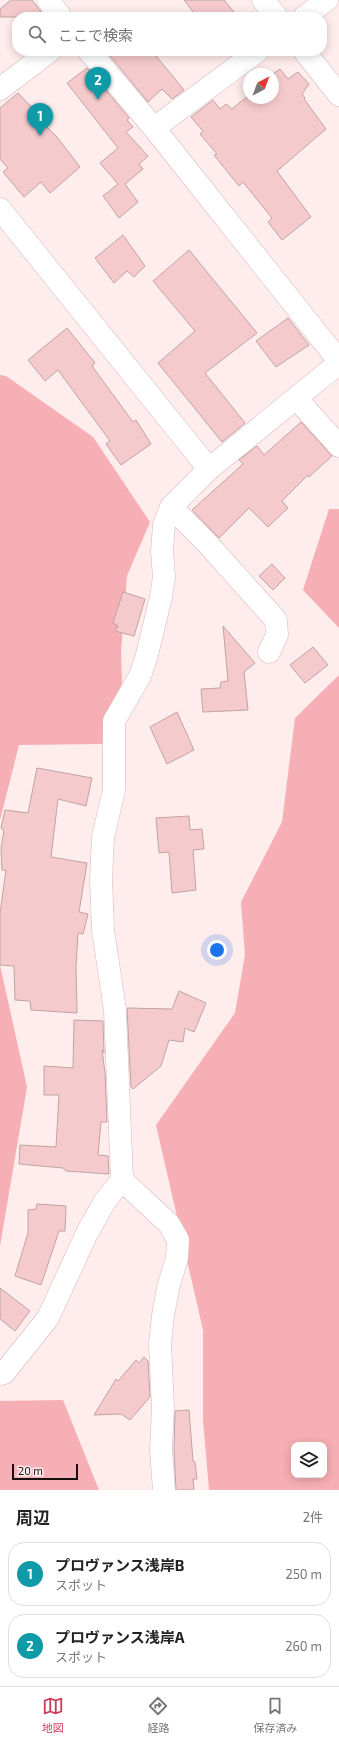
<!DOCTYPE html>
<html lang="ja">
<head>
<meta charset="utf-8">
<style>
  :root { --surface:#fff; --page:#f6f6f6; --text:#222; --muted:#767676; --line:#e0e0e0; --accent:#cd3d58 }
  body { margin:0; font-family:"Exo 2","Noto Sans JP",sans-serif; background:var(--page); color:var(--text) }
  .controls { position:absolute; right:12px; bottom:12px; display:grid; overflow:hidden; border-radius:8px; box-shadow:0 2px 10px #0003 }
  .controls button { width:36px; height:36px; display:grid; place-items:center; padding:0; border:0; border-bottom:1px solid var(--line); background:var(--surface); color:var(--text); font:20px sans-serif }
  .compass { position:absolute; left:243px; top:68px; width:36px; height:36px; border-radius:50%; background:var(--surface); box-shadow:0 2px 10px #0003; rotate:41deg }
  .scale { position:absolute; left:12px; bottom:10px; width:66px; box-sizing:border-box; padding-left:4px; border:2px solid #180e0f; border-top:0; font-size:11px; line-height:14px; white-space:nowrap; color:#180e0f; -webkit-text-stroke:3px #ffeced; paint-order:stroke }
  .you { position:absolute; left:217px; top:950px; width:14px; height:14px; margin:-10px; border:3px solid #fff; border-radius:50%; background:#1a73e8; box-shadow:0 0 0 6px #1a73e833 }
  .badge { display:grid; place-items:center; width:26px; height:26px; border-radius:50%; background:var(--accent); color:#fff; font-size:13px; font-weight:700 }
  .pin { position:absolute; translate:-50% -33px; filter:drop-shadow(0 1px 2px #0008) }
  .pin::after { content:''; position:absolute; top:21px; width:14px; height:12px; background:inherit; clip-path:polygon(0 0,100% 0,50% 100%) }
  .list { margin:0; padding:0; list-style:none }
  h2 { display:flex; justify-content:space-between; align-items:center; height:52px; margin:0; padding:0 16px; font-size:17px }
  h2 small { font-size:13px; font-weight:400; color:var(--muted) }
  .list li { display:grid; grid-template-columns:26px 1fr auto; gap:12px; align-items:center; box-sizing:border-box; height:64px; margin:0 8px 8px; padding:0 8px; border:1px solid var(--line); border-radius:16px }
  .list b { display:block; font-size:15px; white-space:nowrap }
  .list p { margin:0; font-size:13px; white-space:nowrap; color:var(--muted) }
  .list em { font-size:13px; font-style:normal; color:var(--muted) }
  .icon { flex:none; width:22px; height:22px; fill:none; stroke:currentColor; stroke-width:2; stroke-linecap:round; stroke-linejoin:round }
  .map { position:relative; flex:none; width:339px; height:1490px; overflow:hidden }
  .search { position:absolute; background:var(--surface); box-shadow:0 2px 10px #0003; left:12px; right:12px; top:12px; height:44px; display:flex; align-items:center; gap:10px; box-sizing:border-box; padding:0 14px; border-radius:16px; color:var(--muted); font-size:15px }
  .sheet { height:196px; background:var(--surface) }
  nav { display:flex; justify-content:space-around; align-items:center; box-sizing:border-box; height:56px; border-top:1px solid var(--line); background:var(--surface); font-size:11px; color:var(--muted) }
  nav a { display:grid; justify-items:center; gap:2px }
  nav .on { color:var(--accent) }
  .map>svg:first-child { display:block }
</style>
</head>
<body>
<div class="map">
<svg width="339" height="1490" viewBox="0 0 339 1490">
  <rect width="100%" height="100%" fill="#ffeced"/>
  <!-- green -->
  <path fill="#f6afb4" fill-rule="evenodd" d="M0,375L6,376L93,437L150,522L127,576L121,652L122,683L102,744L19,745L0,820Z
    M329,509H339V628L303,590Z
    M339,675V1490H209L203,1420V1330L156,1125L235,1013L245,955L241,902L282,822L295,718ZM294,1445H324V1475H294Z
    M0,965L27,1087L0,1246Z
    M63,1400L99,1490H0V1401Z"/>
  <!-- building -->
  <path fill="#f5cacc" stroke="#c0a3a4" d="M11,0H32L45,17H0V9Z
    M184,0H224L238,17H197Z
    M108,51H152L184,90L172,99L162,89L148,102L107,52Z
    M87,68L129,118L127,120L133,127L126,132L148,156L139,164L143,169L125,184L138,202L119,218L103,196L118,184L100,163L118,148L67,83Z
    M280,69L288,79L298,72L309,84L302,94L305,98L304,99L326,129L277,171L311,217L282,240L268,222L272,218L243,182L239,186L214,155L217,154L200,134L203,131L191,117L213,100L220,109L226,104L232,109L249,95V98H273V74Z
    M18,93L44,120L42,122L57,137L80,167L50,193L41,182L24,197L3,172L8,168L0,159V108Z
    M123,235L145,266L134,277L127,271L114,283L95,258Z
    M189,250L257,333L205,373L245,423L222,442L158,363L195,331L153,281Z
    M288,318L309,345L276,367L256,341Z
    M67,328L95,363L92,366L133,422L136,420L151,444L121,465L106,444L110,441L58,370L45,381L28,360Z
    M301,422L332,456L309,477L308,475L282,501L288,508L268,527L249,508L219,538L192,510L243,464L239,460L257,446L264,455Z
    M272,564L285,578L273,590L259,576Z
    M123,592L145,599L134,636L115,631L118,626L113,623Z
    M223,626L255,663L244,672L248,710L203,712L201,689L220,688L221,682L228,681Z
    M313,647L328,665L305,683L290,665Z
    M177,712L194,750L167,764L150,727Z
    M37,768L92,778L86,806L58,799L51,857L87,863L79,912L88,914L83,934L78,933L76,967L77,1013L31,1010L30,1001L15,1000L14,966L0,965V914L6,870H2L1,848L4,831L1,828L5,810L28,813Z
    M189,816L190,830L202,829L204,849L193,850L196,890L172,893L169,852L159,853L156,818Z
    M179,991L206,1003L194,1032L185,1028L183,1042L169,1040L161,1066L133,1089L131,1087L127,1008L172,1009Z
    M74,1020L103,1021L104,1053L102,1050L105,1073L107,1122H101L98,1155L108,1156L109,1174L66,1171L63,1168L19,1164L20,1145L56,1147L59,1095H44V1066L73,1068Z
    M37,1204L66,1206L65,1231H59L41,1285L15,1276L28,1233V1210L36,1209Z
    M0,1288L30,1311L15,1331L0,1319Z
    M144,1357L148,1361L150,1397L130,1420L121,1414L94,1415L116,1379L118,1381L136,1360L139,1363Z
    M189,1410L193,1461L195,1462L197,1479H193L194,1490H176L174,1450L175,1411Z"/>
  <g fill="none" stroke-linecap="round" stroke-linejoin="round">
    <defs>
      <path id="street" d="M48,0L61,17
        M89,51L154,128L339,361
        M304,51L339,95
        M0,89L50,51
        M154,128L258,51
        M0,209L209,469
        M296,398L339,446
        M171,507L205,541L276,620L277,635L269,652
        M0,1374L4,1373L48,1318L87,1233L105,1201L122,1180
        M164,1490L161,1450L163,1408L160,1344L163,1316L168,1288L177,1258L178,1240L169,1224L122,1180L115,1010L103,930L101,879L103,837L114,790V721L140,676L147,655L161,597L164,577L162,551L164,525L171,507L209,469L339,363"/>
      <path id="secondary" d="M263,0L277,17
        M304,17L327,0"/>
    </defs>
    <!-- street casing -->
    <use href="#street" stroke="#d7b9bb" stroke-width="23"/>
    <!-- secondary casing -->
    <use href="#secondary" stroke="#d7b9bb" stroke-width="23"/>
    <!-- street -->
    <use href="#street" stroke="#fff" stroke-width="22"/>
    <!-- secondary -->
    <use href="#secondary" stroke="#fff" stroke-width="22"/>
  </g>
</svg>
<div class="controls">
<button><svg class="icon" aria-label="layers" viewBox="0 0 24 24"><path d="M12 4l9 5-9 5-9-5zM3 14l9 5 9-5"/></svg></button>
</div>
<svg class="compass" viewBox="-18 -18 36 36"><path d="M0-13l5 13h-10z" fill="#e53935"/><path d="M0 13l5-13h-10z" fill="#767676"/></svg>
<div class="scale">20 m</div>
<div class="you"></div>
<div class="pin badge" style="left:40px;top:136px;background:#0f9aa8">1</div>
<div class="pin badge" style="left:98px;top:100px;background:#0f9aa8">2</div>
<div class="search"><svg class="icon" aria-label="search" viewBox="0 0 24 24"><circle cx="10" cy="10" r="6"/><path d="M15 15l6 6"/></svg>ここで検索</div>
</div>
<section class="sheet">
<h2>周辺<small>2件</small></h2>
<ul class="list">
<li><span class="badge" style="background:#0f9aa8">1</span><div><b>プロヴァンス浅岸B</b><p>スポット</p></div><em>250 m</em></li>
<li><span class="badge" style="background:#0f9aa8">2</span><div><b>プロヴァンス浅岸A</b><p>スポット</p></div><em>260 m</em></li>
</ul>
</section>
<nav>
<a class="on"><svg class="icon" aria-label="map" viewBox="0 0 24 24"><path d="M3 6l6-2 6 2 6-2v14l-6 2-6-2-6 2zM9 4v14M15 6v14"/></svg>地図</a>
<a><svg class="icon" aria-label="directions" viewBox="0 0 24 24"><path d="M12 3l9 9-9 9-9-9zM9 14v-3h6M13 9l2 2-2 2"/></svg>経路</a>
<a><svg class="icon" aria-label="saved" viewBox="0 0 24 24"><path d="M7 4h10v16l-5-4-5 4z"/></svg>保存済み</a>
</nav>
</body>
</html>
